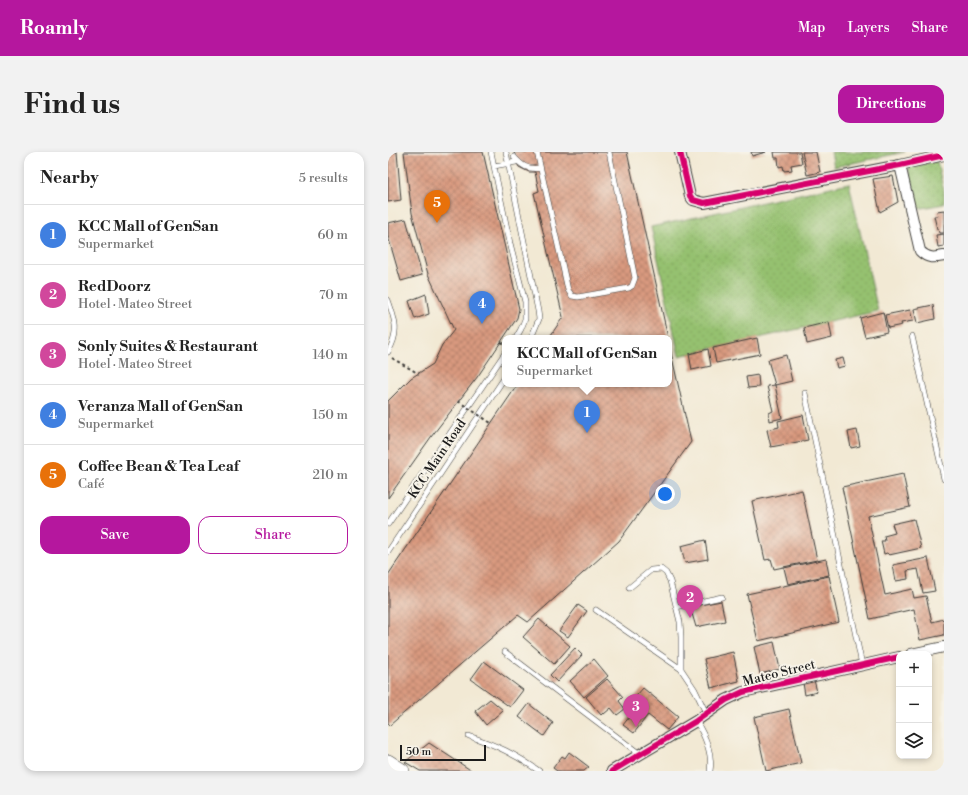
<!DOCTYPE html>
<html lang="en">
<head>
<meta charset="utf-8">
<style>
  :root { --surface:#fff; --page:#f2f2f2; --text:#222; --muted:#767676; --line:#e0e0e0; --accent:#b5179e }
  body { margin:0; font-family:"Libre Bodoni",serif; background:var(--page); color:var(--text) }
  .controls { position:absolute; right:12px; bottom:12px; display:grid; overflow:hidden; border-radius:8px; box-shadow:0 2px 6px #0003 }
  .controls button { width:36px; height:36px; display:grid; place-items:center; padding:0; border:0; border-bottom:1px solid var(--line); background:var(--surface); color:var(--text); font:20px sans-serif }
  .scale { position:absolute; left:12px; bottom:10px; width:86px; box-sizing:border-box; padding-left:4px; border:2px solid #1c1c1c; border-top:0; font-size:11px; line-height:14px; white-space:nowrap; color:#1c1c1c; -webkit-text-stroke:3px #f7f3e8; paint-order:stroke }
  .you { position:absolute; left:277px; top:342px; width:14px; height:14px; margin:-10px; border:3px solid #fff; border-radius:50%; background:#1a73e8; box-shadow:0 0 0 6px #1a73e833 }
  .badge { display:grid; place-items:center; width:26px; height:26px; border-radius:50%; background:var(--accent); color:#fff; font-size:13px; font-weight:700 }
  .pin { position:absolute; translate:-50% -33px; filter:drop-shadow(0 1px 2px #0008) }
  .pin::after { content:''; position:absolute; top:21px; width:14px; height:12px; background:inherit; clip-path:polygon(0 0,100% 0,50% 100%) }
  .popup { position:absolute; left:114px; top:183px; width:170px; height:52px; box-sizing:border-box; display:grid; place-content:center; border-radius:8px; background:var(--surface); filter:drop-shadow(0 1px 3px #0005); font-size:13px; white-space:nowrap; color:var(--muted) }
  .popup b { font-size:15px; color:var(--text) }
  .popup::after { content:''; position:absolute; left:50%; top:100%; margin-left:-8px; border:8px solid transparent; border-top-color:var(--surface) }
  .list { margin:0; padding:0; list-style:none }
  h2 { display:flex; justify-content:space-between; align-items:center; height:52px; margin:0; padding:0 16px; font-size:17px }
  h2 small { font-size:13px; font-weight:400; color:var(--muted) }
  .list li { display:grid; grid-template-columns:26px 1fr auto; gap:12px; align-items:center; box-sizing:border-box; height:60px; padding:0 16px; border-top:1px solid var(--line) }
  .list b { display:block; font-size:15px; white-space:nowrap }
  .list p { margin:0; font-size:13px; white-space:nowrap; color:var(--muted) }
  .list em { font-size:13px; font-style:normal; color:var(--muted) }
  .actions { display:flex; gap:8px; padding:12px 16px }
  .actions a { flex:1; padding:9px 0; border:1px solid var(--accent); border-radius:12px; text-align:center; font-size:14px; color:var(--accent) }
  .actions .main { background:var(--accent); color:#fff }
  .icon { flex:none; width:22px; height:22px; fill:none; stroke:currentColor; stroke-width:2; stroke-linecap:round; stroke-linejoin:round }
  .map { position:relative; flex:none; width:556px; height:619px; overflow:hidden; border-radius:12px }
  header { display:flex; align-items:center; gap:24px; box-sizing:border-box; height:56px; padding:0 20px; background:var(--accent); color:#fff }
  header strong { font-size:19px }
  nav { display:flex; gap:22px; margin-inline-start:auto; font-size:14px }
  .intro { display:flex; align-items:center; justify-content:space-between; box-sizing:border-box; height:96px; padding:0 24px }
  h1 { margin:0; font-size:28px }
  .button { padding:10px 18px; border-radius:12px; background:var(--accent); color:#fff; font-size:14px; font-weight:700 }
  main { display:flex; gap:24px; padding:0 24px }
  aside { flex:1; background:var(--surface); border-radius:12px; box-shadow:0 2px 6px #0003 }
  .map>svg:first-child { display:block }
</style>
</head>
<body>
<header>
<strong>Roamly</strong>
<nav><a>Map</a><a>Layers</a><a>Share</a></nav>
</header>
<div class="intro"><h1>Find us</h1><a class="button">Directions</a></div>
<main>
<aside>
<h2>Nearby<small>5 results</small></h2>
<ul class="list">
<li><span class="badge" style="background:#3f7fe0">1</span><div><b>KCC Mall of GenSan</b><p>Supermarket</p></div><em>60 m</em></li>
<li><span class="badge" style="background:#d1479c">2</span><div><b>RedDoorz</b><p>Hotel · Mateo Street</p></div><em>70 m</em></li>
<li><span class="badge" style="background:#d1479c">3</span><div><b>Sonly Suites &amp; Restaurant</b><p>Hotel · Mateo Street</p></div><em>140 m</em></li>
<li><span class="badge" style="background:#3f7fe0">4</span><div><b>Veranza Mall of GenSan</b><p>Supermarket</p></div><em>150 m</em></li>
<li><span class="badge" style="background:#e8710a">5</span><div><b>Coffee Bean &amp; Tea Leaf</b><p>Café</p></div><em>210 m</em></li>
</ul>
<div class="actions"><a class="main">Save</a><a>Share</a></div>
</aside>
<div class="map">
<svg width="556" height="619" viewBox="0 0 556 619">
  <defs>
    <pattern id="grass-dots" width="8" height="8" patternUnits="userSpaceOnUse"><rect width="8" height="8" fill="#95c16f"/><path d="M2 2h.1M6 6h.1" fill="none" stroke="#80a560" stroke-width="1.8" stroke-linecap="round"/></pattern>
    <pattern id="building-cross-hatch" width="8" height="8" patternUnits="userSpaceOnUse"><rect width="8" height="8" fill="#d99a7f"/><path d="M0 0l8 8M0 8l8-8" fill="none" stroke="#af7d67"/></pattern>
  </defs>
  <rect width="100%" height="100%" fill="#f7f3e8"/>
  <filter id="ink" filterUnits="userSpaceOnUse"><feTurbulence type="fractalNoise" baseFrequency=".025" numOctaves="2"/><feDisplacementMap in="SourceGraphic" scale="8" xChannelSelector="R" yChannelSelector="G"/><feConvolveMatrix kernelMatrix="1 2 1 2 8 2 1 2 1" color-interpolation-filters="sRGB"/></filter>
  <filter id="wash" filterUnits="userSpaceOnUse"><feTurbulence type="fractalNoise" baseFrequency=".012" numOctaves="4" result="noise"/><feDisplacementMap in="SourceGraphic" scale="16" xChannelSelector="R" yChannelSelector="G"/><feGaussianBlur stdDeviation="0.9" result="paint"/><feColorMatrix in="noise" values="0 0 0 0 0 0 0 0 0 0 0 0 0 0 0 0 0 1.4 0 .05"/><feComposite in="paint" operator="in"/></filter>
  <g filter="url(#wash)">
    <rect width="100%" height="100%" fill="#f2e9d4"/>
    <!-- grass -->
    <path fill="url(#grass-dots)" stroke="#586e46" d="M443,0H517L446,15Z
      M549,9L556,40V52L529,57L520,15Z
      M461,31L490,159L291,204L263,75Z"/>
    <g id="blocks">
      <!-- building -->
      <path fill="url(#building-cross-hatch)" d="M0,0H9L13,48L0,50Z
        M16,0H95L131,157L129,166L90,224L43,285L0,346V249L23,226L45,212L54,193L66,178L40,122L24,61Z
        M126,0H239L280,186H161L175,165L146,41L151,39L147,20H141L131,15L128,10Z
        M363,0H378L364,4Z
        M386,0H412L414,11L403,13L404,18L396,19L395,14L391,15L390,6H387Z
        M414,0H428L432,20L419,23Z
        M505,24L510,50L492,60L485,27Z
        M556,58V81H551L550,77H549L546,64H550L549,59Z
        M18,67L34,123L13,129L0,84V71Z
        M556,82V94L550,95L548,83Z
        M38,142L41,162L27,167L21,149Z
        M545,153L547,167L529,171L526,157Z
        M522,158L525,169L513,171L514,173L500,176L497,163Z
        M495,160L499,180L477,185L472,166Z
        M441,170L444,186L419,192L416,176Z
        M369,186L372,202L328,211L325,196Z
        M281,192L303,290L231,389L140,470L130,463L2,573L0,571V423L130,232H281Z
        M320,197L323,214L304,218L301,202Z
        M398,203L404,229L387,233L380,208Z
        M455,206L457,214L449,216L447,208Z
        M370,223L371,235L360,236L358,225Z
        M387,233L394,266L382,269L381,261L385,259L379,234Z
        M415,263L420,288L383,295L379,278L391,275L390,269Z
        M469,278L472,294L463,296L460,280Z
        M515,322L522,355L480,364L497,443L524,437L526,446L538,444L544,470L556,467V483L532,488L526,457L482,467L454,335Z
        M414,338L429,408L386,417L383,407L377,408L364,349Z
        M526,367L533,396L501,403L499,401L496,402L493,389H497L496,384L507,381L504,372Z
        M317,388L320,407L297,411L293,394Z
        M540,406L547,439L535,441L530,417L519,419L520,427L508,429L505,413Z
        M438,407L441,423L400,432L396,416Z
        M441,424L451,470L370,489L359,442Z
        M333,449L337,469L308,475L302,455Z
        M190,453L199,459L180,485L171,479Z
        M151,467L182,494L166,512L135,485Z
        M386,490L392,517L372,522L366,495Z
        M187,496L194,503L169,530L162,523Z
        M345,500L351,529L323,536L316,507Z
        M206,507L220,524L196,545L182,529Z
        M96,509L135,538L122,555L83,527Z
        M219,527L235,545L231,549L237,557L229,563L223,556L216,562L215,561L213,563L198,545Z
        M426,528L429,540L417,543L415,531Z
        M255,536L290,565L279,578L260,563L246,581L235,573L249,555L243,550Z
        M102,547L115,558L98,573L87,559Z
        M141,552L165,571L156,584L131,565Z
        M401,557L413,611L378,619L366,565Z
        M41,591L84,619H32L17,610Z
        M181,600L201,615L196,619H169L165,616L174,604L177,606Z"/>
    </g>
  </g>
  <g filter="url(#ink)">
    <use href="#blocks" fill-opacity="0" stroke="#3c3b38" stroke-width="1"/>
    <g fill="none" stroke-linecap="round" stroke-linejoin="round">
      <defs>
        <path id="service" d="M103,0L122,91L137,150V167L133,177L128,186
          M118,0L150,159L151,167L143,186
          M149,0L180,138L184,144L190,145L241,136L244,134L247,126L221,0
          M126,5C134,14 140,18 152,16
          M106,14L128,10
          M0,148C7,168 12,180 0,200
          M524,184L556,327
          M417,241L474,513
          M0,372L117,201
          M0,400L117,225
          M241,436L263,418L273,417L278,421L282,429L292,470L293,485V517
          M288,455L334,445
          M208,458L293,517L307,538L318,561
          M117,500L253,603
          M308,569C317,584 325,601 322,619
          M81,584C108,593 127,602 151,619"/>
        <path id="minor" d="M292,0L302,44L305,48L316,51L512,13L556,3
          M512,13L532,99C540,107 546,106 556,104
          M523,502L556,495
          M224,619L308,569L338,548L355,540L511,505"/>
        <path id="secondary" d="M0,610L14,619"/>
      </defs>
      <!-- service casing -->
      <use href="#service" stroke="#3c3b38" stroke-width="6"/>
      <!-- minor casing -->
      <use href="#minor" stroke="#3c3b38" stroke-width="12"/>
      <!-- secondary casing -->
      <use href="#secondary" stroke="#3c3b38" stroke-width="16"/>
      <!-- path -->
      <path stroke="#3c3b38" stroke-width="2" stroke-dasharray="3 3" stroke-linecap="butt" d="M113,190L117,192
        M4,206L31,222"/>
      <!-- service -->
      <use href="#service" stroke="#fff" stroke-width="5"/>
      <!-- minor -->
      <use href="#minor" stroke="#fff" stroke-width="10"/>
      <!-- secondary -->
      <use href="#secondary" stroke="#fff" stroke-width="15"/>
      <!-- path-bridge -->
      <path stroke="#3c3b38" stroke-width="2" stroke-dasharray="3 3" stroke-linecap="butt" d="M70,249L103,271"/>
      <defs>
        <path id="cycleway" d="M292,0L302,44L305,48L316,51L512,13L556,3
          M224,619L308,569L338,548L355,540L511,505"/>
      </defs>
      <!-- cycleway casing -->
      <use href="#cycleway" stroke="#f7f3e8" stroke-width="8"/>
      <!-- cycleway -->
      <use href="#cycleway" stroke="#d6006c" stroke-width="6"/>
    </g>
  </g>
  <g text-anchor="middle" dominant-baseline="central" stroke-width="4" stroke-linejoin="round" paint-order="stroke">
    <!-- street labels -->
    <g font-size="13" fill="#1c1c1c" stroke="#f7f3e8">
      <text transform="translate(49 307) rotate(-56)">KCC Main Road</text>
      <text transform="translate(391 521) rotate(-14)">Mateo Street</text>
    </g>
  </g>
</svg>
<div class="controls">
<button>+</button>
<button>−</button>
<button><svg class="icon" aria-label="layers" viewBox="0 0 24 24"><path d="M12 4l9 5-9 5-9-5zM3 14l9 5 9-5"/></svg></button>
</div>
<div class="scale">50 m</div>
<div class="you"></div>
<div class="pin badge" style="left:199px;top:281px;background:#3f7fe0">1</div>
<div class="popup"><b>KCC Mall of GenSan</b>Supermarket</div>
<div class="pin badge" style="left:302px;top:466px;background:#d1479c">2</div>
<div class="pin badge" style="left:248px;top:575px;background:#d1479c">3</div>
<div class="pin badge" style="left:94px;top:172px;background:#3f7fe0">4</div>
<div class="pin badge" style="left:49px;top:71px;background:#e8710a">5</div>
</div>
</main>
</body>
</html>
